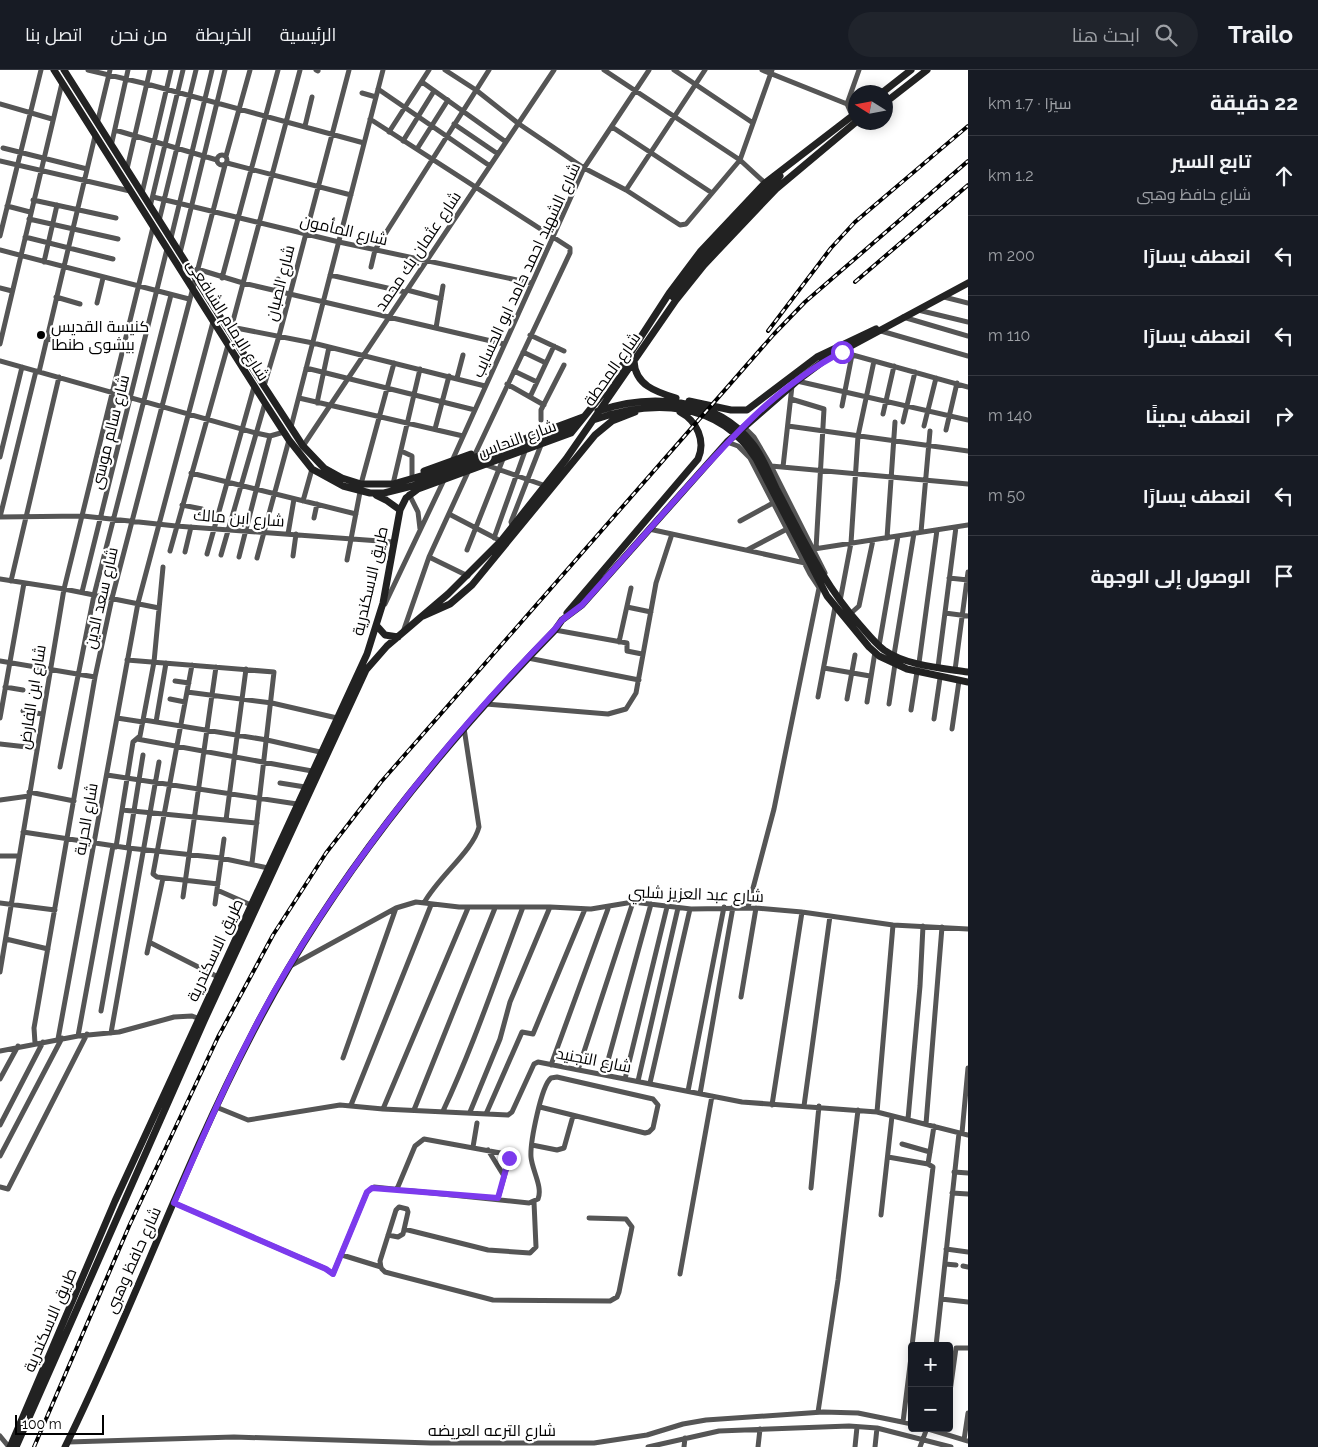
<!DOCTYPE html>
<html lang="ar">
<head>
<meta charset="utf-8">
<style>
  :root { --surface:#171b24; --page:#20242c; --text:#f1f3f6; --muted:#9ea1a6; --line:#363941 }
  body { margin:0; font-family:Raleway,Cairo,sans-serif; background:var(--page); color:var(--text); direction:rtl }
  .controls { position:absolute; right:15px; bottom:15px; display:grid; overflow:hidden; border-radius:5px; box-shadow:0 2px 12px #0003 }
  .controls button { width:45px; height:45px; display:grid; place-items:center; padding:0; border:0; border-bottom:1px solid var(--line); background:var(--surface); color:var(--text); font:25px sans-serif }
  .compass { position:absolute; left:848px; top:15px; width:45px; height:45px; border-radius:50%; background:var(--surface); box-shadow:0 2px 12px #0003; rotate:281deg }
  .scale { position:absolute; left:15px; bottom:12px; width:89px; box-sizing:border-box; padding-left:5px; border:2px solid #000; border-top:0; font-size:14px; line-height:18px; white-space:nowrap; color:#000; -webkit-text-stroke:4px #fff; paint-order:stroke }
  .stop { position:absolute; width:15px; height:15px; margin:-11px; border:4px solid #7c3aed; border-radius:50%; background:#fff }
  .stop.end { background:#7c3aed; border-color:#fff; box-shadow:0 1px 5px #0008 }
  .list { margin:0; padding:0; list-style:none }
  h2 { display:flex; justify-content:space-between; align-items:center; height:65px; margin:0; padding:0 20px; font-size:21px }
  h2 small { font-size:16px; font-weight:400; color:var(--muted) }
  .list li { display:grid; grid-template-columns:32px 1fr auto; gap:15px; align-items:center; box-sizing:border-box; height:80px; padding:0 20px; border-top:1px solid var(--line) }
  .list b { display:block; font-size:19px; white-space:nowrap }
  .list p { margin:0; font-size:16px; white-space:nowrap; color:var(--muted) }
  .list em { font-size:16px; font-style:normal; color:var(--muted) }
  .icon { flex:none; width:28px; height:28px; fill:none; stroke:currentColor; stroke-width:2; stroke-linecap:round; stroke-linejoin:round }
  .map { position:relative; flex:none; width:968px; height:1377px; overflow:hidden; direction:ltr }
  header { display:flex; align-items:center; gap:30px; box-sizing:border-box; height:70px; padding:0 25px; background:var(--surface); border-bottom:1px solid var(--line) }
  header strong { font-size:24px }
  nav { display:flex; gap:28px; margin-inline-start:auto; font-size:18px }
  .search { width:350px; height:45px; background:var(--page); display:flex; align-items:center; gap:12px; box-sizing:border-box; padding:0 18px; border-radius:28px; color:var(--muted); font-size:19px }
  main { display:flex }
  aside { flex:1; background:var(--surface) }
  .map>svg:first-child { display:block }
</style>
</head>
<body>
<header>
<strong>Trailo</strong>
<div class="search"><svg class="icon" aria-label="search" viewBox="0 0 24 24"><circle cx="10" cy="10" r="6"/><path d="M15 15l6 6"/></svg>ابحث هنا</div>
<nav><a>الرئيسية</a><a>الخريطة</a><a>من نحن</a><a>اتصل بنا</a></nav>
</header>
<main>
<aside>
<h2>22 دقيقة<small>سيرًا · 1.7 km</small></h2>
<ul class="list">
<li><svg class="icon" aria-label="ahead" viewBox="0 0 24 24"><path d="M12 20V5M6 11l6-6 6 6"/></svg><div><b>تابع السير</b><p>شارع حافظ وهبى</p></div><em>1.2 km</em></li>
<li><svg class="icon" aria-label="left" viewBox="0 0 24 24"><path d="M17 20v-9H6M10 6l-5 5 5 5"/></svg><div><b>انعطف يسارًا</b></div><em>200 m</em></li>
<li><svg class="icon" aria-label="left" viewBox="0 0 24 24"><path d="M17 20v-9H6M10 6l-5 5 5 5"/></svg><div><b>انعطف يسارًا</b></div><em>110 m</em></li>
<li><svg class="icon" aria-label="right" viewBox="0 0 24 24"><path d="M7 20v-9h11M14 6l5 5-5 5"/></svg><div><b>انعطف يمينًا</b></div><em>140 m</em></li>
<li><svg class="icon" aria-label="left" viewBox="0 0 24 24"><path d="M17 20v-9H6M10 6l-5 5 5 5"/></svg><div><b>انعطف يسارًا</b></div><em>50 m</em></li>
<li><svg class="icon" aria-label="arrive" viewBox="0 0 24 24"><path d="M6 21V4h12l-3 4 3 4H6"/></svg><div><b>الوصول إلى الوجهة</b></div></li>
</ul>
</aside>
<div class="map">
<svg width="968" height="1377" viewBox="0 0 968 1377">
  <rect width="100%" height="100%" fill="#fff"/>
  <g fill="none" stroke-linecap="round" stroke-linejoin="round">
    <!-- minor -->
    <path stroke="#555" stroke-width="5" d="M88,0L147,14L364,73
      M316,0L318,1
      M445,0L476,20L519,54L584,98L626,120L680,155L686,154L740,90L772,0
      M604,0L740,90L765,113
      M674,0L753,53
      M762,0L847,34L852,45
      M422,12L506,72
      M378,19L490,96
      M362,23L376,27
      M0,34L52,49
      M847,34L859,0
      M370,49L570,178V183L476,382
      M98,50L110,0
      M454,54L498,84
      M305,56L312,27
      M612,57L712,123
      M115,60L217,90
      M389,62L429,0
      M403,71L434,21
      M112,72L128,0
      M3,78L87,99
      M417,79L448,30
      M217 90a5 5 0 1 1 10 0a5 5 0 1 1-10 0Z
      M226,86L250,0
      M0,91L130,121
      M227,93L351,125
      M127,99L150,0
      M626,120L705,0
      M142,123L171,0
      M153,127L339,172L531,213
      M33,130L116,148
      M7,136L30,142
      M150,137L183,0
      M29,149L118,169
      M159,151L196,0
      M0,166L41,0
      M25,167L113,189
      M171,168L212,0
      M0,180L189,229
      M180,183L225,0
      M44,192L57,135
      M371,197L375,180L489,0
      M197,199L243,213L504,274
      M330,205L405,222
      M222,208L278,0
      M0,218L12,221
      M276,220L278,209
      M407,220L441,229
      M56,227L80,234
      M944,227L968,233
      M97,233L103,208
      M918,240L968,252
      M903,247L968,266
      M226,256L233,251L300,0
      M226,256L313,273L485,316
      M436,258L443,216
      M881,261L968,286
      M530,265L564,281
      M47,269L58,271
      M0,274L62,13
      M523,282L546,293
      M842,282L968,317
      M0,291L256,363L270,366L284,362
      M306,298L475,340
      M514,301L537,312
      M39,302L95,66
      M457,308L463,285
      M797,311L968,350
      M507,314L544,335
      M264,316L279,266L349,0
      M530,327L554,276
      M299,328L463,366
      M791,329L824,339L816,479
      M317,333L329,277
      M842,336L852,285
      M883,344L894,296
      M541,350V340L564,295
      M903,352L915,302
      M788,356L968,381
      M924,356L936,308
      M291,357L383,0
      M744,357L754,367L771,396L825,503
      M104,358L108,354L117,323
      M435,359L449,306
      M946,360L957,313
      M727,372L738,376L750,388L810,504L820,519
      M303,376L554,0
      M401,381L412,386V409
      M0,387L22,297
      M452,391L584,98L649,0
      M486,395L546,416
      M771,396L968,414
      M783,397L792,316
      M191,403L356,444
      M361,414L394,293
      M393,414L420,299
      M409,424L418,442L420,459
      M303,431L312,399
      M182,435L202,439
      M449,444L497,469
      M0,447L83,446L176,456L393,472
      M0,447L36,301
      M314,448L317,434
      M740,451L773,433
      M513,457L511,452L541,375
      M649,459L805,493
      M921,462L930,361
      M288,464L294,429
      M494,468L525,381
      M887,468L895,352
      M814,479L968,455
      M467,480L503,389
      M747,480L787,459
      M170,481L228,275
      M185,482L191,457
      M207,484L254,317
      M221,485L265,333
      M293,486L296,464
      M239,487L270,366
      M429,487L468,506
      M257,488L289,370
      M347,490L360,422
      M949,508L968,510
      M0,509L64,519L159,538
      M11,511L59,307
      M82,522L167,179
      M840,531L851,473L858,366L874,291
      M385,534L444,410
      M627,537L651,542
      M945,543L968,546
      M850,544L859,536L873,470
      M555,560L627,573V581L642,584
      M403,562L429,487L468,402
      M619,572L631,518
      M879,576L898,466
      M894,585L914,463
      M528,588L639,610
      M127,590L274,602L252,793
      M0,591L95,607
      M919,593L937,460
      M192,595L153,804L157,807L218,814
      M938,597L956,457
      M824,598L870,606
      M955,600L968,502
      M175,611L189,613
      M5,617L23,620
      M187,622L272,633L337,648
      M818,627L835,537
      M170,629L185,632
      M847,629L855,585
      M867,632L875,582
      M486,634L608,644L626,639L636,623L656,513L672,464
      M889,634L895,594
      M911,640L917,602
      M23,641L42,644
      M0,648L24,513
      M117,648L143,652
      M934,649L940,608
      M144,650L267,670L320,682
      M156,652L166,593
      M952,659L959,611
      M137,669L312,701
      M0,674L36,678
      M60,697L94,525L171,225
      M107,705L297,734
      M280,713L305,717
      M29,722L74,731
      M0,730L29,726
      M122,740L257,753
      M226,750L246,599
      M23,762L128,778L221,788L268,798
      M116,777L133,672L140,666L154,592L163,497
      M128,778L143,685
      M0,786H19
      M217,820L251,835
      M183,827L216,597
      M0,833L55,840
      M424,833C438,807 473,781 479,757L464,658
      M215,834L224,769
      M748,837L774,739L819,518
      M6,869L48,879
      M151,873L218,907
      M147,883L163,808
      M292,895L396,838L416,832L459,837H550L591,839L633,832L691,839L756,838L802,842L893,855L968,859
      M0,902L64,519L153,157
      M741,927L756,838
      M101,941L130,778
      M111,963L159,692
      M78,966L113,776
      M58,969L138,533L213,252
      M35,973L34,958L95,607L112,528L225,95
      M0,981L78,966L119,962L174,947L192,946L200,949
      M343,988L396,838
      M551,995L609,836
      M578,1000L633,832
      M604,1005L651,834
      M0,1009L18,976
      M625,1009L667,837
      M638,1011L678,838
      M650,1013L690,839
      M688,1021L724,837
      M700,1024L733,837
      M351,1035L431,835
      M772,1035L802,842
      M804,1036L830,846
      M216,1037L248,1050L340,1035L383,1039L508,1045L512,1042L534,994L538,992L742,1032L877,1042L968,1065
      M383,1039L468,838
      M414,1040L495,838
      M443,1041C474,975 497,905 523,837
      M470,1042L500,969L510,932L550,837
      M877,1042L893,855
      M486,1044L522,962L533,964L585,839
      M908,1049L920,916L923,856
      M926,1054L942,857
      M0,1055L43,972
      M962,1063L968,998
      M902,1074L930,1082
      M532,1075L557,1080L564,1078L573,1046
      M473,1077L477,1053
      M488,1080L504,1106
      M0,1086L62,968
      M888,1087L928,1094
      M954,1102L968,1103
      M0,1117L8,1119L87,964
      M811,1118L819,1036
      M397,1119L415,1076L424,1069L506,1084L509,1090L498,1128
      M952,1123L968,1124
      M174,1133L324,1198L333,1204L367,1122L374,1117L529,1133L538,1129C543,1117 532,1100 531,1087C530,1073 541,1016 551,1008L557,1007L653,1029L658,1035L653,1058L649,1062L645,1063L540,1037
      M881,1145L892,1046
      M404,1159L488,1180L530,1183L536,1177L534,1132
      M388,1165L398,1167L403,1164L408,1142L407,1139L399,1137L396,1140L380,1191L381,1198L385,1202L493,1230L610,1231L617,1227L619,1222L632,1157L626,1149L589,1148
      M946,1179L968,1182
      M342,1185L381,1197
      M945,1194L956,1195
      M963,1196L968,1197
      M680,1204L712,1026
      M941,1229L968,1232
      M912,1276L933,1097L928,1094L934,1056
      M936,1276L959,1063
      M949,1329L956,1278H968
      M818,1342L838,1210L858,1040
      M903,1352L912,1279
      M925,1358L968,1371
      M0,1366L9,1377
      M964,1370L968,1343
      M68,1372L234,1367L431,1373H594L647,1365L683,1354L706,1350L823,1342L858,1343L912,1354
      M648,1377L719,1361L849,1356L877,1358L951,1377
      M684,1377L685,1368
      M758,1377L760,1359
      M855,1377L857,1357
      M875,1377L877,1358
      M920,1377L927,1358"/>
    <!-- secondary -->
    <path stroke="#222" stroke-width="7" d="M54,0L265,333L289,370L312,399L343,416L370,423H384L412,416L576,356
      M64,0L264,316L303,376L324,398L342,408L361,414H393L438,401L583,347
      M883,22L911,0
      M886,32L927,0
      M673,227L703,187L780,106
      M634,291C635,315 656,322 676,328
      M689,331L731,340H747L817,287L876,259
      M598,341C650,323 715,327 752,373C763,386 769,404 777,420C802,467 824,515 860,555C868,564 875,573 884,580C907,596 941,598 968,602
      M593,350C653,329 719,330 756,389L827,526L869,577L879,586L907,599L968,612
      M424,401L471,384
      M376,425L386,430L400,440
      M567,543L698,389C706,371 697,351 680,342
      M423,546L450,534L472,515L595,365L612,351L635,342
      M377,556L385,565L398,567
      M10,1377L115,1131L367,584L383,533L400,440L406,428L418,419L571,363L609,316L670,222L700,182L765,113L856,43
      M16,1377L204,951L366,600L387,576L448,524L501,471L566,389L676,230L704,195L776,119L856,52
      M65,1377C132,1242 182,1098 252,964C329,814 437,681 555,560L562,550L582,535L727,372L797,311L825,290L968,213"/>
    <defs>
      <path id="rail" d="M855,212L968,115
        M768,261L831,178L855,152L968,56
        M34,1377L130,1154L218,967L273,865L326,783L381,712L774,264L805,232L968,91"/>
    </defs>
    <!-- rail casing -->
    <use href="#rail" stroke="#000" stroke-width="4"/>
    <!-- rail -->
    <use href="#rail" stroke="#fff" stroke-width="2" stroke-dasharray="5.5" stroke-linecap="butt"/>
  </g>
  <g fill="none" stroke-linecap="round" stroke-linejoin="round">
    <!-- route -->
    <path stroke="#7c3aed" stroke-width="6" d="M509,1088L498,1128L372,1118L367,1122L333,1204L326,1199L174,1133C210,1050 246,966 294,888C367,769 456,660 554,560L562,550L582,535C614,499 646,463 678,427C726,373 777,315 842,282"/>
  </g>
  <!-- markers -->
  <circle fill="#000" stroke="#fff" stroke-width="2" cx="41" cy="265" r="5"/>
  <g text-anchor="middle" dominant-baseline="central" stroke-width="4.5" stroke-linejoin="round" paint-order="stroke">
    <!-- street labels -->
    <g font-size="16" fill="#000" stroke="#fff">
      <text transform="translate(344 160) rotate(13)">شارع المأمون</text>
      <text transform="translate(418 181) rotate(-56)">شارع عثمان بك محمد</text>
      <text transform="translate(526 200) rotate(-65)">شارع الشهيد احمد حامد ابو الحسايب</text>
      <text transform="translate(280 213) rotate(-76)">شارع الصبان</text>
      <text transform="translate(228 250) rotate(58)">شارع الإمام الشافعى</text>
      <text transform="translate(612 299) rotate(-55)">شارع المحطة</text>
      <text transform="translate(110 362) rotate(-76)">شارع سالم موسى</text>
      <text transform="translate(517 369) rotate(-20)">شارع النحاس</text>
      <text transform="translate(239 448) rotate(4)">شارع ابن مالك</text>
      <text transform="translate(370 511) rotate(-77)">طريق الاسكندرية</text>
      <text transform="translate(101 528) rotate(-77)">شارع سعد الدين</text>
      <text transform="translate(32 627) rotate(-81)">شارع ابن الفارض</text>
      <text transform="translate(86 749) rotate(-80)">شارع الحرية</text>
      <text transform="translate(696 824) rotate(2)">شارع عبد العزيز شلبي</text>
      <text transform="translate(215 880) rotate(-65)">طريق الاسكندرية</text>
      <text transform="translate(594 990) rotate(11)">شارع التجنيد</text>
      <text transform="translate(133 1190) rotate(-66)">شارع حافظ وهبى</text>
      <text transform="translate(50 1250) rotate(-67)">طريق الاسكندرية</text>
      <text x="492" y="1360">شارع الترعه العريضه</text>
    </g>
    <!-- poi labels -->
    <g font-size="16" fill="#000" stroke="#fff" text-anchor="start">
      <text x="51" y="256">كنيسة القديس<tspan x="51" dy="18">بيشوى طنطا</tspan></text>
    </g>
  </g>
</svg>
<div class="controls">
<button>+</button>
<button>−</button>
</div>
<svg class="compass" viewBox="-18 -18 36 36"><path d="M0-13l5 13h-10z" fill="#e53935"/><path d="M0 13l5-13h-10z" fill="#9ea1a6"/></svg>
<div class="scale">100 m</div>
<div class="stop" style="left:842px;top:282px"></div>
<div class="stop end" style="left:509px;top:1088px"></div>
</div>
</main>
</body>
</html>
